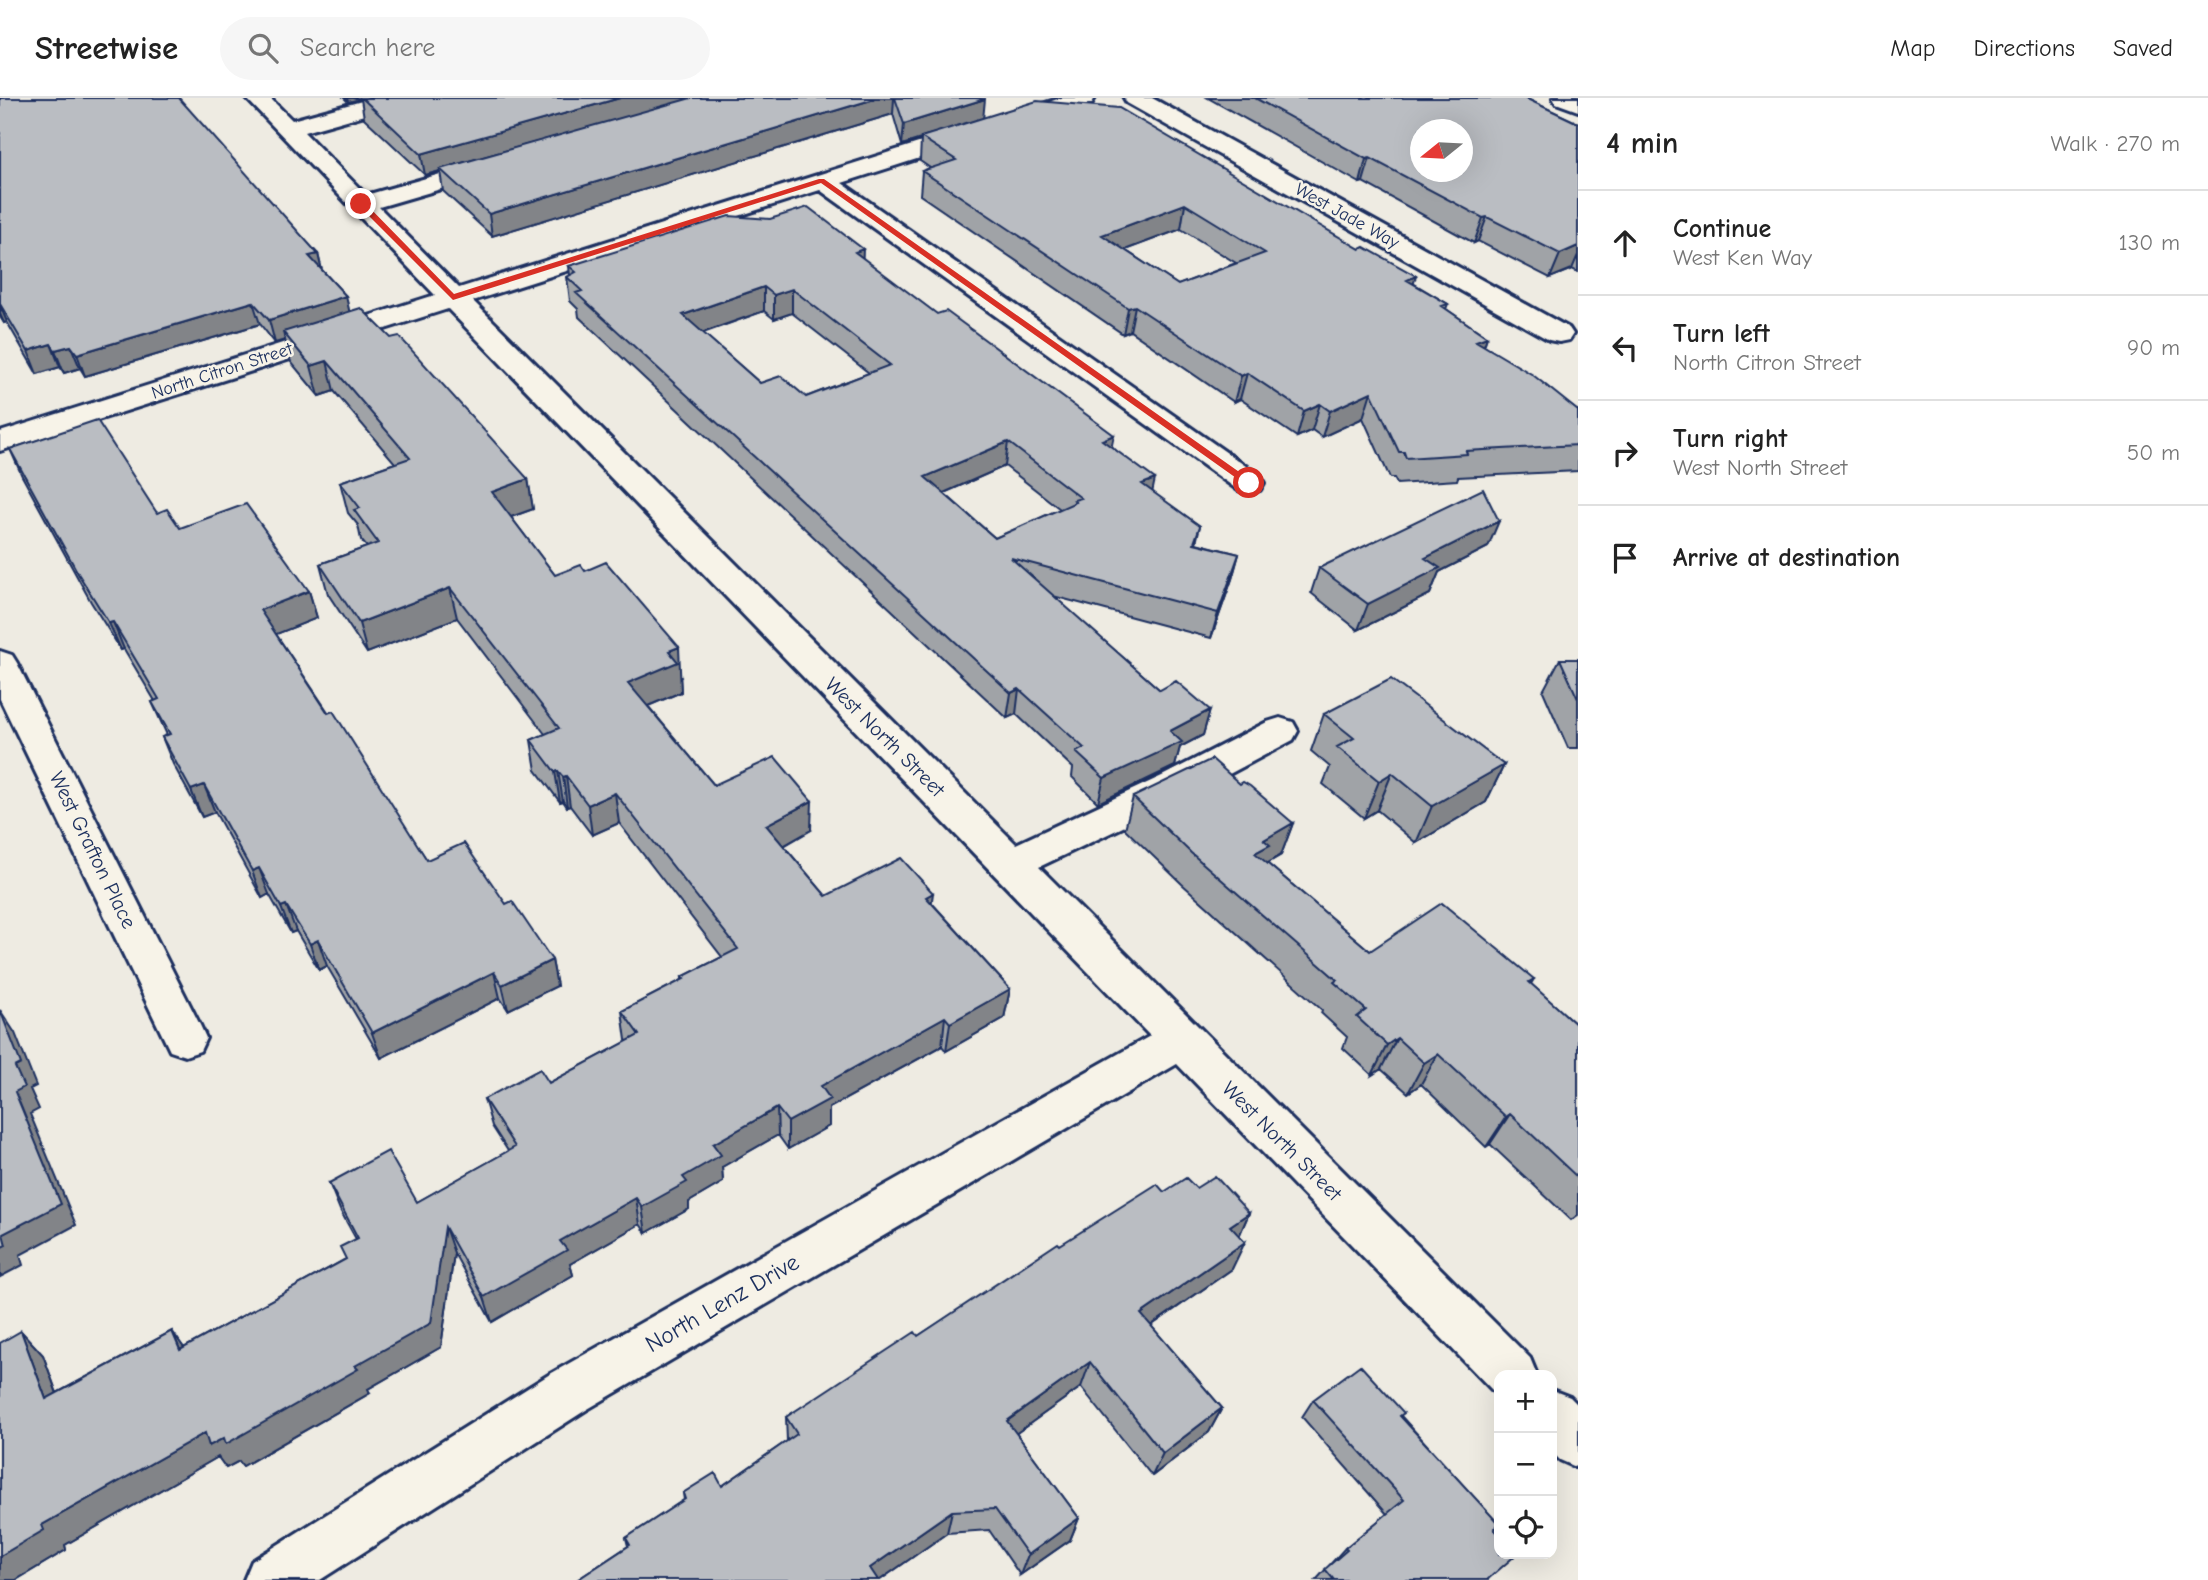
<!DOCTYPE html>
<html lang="en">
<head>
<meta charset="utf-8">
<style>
  :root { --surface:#fff; --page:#f6f6f6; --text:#222; --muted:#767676; --line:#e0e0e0 }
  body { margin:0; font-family:"Comic Neue",sans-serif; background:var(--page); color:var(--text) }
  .controls { position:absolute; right:21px; bottom:21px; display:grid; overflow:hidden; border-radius:14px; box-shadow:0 7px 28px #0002 }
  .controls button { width:63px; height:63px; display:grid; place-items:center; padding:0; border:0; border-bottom:2px solid var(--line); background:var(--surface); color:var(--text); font:35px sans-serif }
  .compass { position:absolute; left:1410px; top:21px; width:63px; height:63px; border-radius:50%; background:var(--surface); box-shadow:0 7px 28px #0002; rotate:252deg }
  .stop { position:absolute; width:21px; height:21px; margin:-16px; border:5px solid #d93025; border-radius:50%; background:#fff }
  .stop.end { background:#d93025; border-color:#fff; box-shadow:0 2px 7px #0008 }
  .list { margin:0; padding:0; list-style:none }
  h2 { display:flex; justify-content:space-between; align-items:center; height:91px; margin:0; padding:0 28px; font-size:30px }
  h2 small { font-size:23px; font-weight:400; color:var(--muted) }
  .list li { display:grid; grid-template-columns:46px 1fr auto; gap:21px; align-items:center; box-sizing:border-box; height:105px; padding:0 28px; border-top:2px solid var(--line) }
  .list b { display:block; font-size:26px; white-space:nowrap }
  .list p { margin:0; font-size:23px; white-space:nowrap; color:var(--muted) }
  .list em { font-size:23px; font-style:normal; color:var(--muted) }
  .icon { flex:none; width:38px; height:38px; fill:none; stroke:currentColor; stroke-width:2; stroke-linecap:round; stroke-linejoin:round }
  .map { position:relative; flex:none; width:1578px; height:1482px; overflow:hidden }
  header { display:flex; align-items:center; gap:42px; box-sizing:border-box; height:98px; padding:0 35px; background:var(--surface); border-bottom:2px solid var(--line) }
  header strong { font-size:33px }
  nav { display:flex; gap:38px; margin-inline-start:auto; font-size:24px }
  .search { width:490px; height:63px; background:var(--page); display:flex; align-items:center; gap:18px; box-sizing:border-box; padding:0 24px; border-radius:38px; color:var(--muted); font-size:26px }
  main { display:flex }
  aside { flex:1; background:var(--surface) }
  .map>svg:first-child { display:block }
</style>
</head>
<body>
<header>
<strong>Streetwise</strong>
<div class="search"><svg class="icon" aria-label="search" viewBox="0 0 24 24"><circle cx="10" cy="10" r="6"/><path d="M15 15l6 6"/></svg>Search here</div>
<nav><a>Map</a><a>Directions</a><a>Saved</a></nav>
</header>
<main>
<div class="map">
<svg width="1578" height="1482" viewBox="0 0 1578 1482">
  <rect width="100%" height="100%" fill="#eeebe2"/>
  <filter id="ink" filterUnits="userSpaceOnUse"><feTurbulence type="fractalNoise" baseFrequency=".0143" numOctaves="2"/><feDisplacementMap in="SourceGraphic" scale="14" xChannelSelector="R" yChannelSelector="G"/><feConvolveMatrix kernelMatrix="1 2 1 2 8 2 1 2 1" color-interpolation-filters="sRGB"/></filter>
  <g filter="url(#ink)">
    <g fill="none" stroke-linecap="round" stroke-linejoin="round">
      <defs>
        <path id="minor" d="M246,0H270L292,22L373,0H410L407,5L304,34L366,97L490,62L499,64L502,69L499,74L379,109L459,190L1061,0H1095L1092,5L842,85L1260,378L1264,385L1260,392L1249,394L1238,392L820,92L473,203L1016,746L1162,678L1267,624L1280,620L1293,624L1298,633L1293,642L1188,698L1039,769L1530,1260L1537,1277H1499V1296L1494,1294L1177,966L586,1312L320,1482H244L252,1463L550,1276L1150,938L448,211L0,353V334L435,197Z
          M1124,0H1152L1569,230L1573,236L1569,242L1559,244L1549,242L1127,5Z
          M1553,0H1578V13L1556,5Z
          M0,553L12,557L17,565L200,927L206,940L200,953L185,958L170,953L0,601Z
          M1552,1292L1570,1299L1578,1307V1370L1560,1362L1552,1354Z"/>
      </defs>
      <!-- minor casing -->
      <use href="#minor" stroke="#1b2f5e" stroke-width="6"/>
      <!-- minor -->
      <use href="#minor" fill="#f7f3e8" fill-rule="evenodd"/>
    </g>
    <!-- wall -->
    <path fill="#a0a3a7" stroke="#1b2f5e" stroke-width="2" fill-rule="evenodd" d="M0,0L318,156L322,172L346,198L349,214L528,381L533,411L511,419L555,477L681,579L680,580L681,594L648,608L714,687L811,732L784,748L826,798L932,805L1010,891L1004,920L946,953L942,948L829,1010V1028L788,1051L778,1037L722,1069L723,1084L689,1104V1111L646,1135L640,1126L570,1166L573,1177L492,1224L454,1155L441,1249L368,1291L370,1295L243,1368L239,1363L226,1370L218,1359L65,1447L66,1452L16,1482H0L21,1233L43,1257L57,1295L172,1233L184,1250L346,1161L356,1141L340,1112L329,1085L417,1104L508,1053L492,1028L484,1001L549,985L628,943L626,942L622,913L682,882V879L722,859L619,725L592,737L570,708L567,709L563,703L560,704L536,672L531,642L545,636L457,520L367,555L328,496L320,466L367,449L361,442L358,427L348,415L340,384L395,365L334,293L319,298L291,264L285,242L275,245L260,226L85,278L80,270L64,275L60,269L37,276L7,224L4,225L0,219Z
      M344,0H976L983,20L1360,151L1416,178L1413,185L1448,206L1446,211L1487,239L1484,248L1578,313V373L1458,379L1457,382L1397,386L1394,380H1390L1363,320L1322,339L1312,332L1297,339L1240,301L1234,304L1130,233L1123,236L920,97L922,73L930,70L920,63L921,41L902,47L893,16L492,138L443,93L440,73L425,77L364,20L361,1L348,4ZM1181,131L1236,165L1178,187L1125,152Z
      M1208,0H1525L1578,25V174L1572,171L1550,180L1478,143L1474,145L1363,84L1360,85Z
      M862,160L1112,348L1152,394L1200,428L1196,445L1239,456L1232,481L1211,540L1053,498L1160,592L1210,612L1203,637L1180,649L1175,668L1098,705L1072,679L1073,670L1016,616L1007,620L579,219L578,211L570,203L567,179L570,178L569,168ZM764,213L774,221L792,215L869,275L806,299L760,285L703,235ZM1005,368L1060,411L995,440L944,395Z
      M10,351L157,415L180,430L309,493L317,520L276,536L427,762L506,806L552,862L557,888L508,912L500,900L381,960L327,868L319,872L296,833L291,835L269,796L262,800L215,714L202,719L173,666L162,639L167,637L152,604L155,603L124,551L121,552L91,504L22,378Z
      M1488,449L1439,474L1430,496L1358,532L1311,495L1319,470Z
      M1560,561H1578V650H1568L1543,593Z
      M1324,616L1504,667L1486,704L1416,745L1377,712L1364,720L1323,686L1330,669L1311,653Z
      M1240,686L1293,725L1281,757L1267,765L1370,853L1534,881L1531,886L1578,928V1117L1571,1122L1490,1046L1486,1049L1421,986L1408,995L1381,971L1372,977L1343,950L1347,939L1321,915L1322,912L1182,786L1125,731L1133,699Z
      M1196,1090L1249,1115L1239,1138L1232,1171L1151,1228L1222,1310L1209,1334L1152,1378L1081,1289L1016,1335L1079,1420L1070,1442L1020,1477L989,1432L947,1435L880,1482H577L628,1448L626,1440L684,1402L683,1395L722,1388L787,1343L786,1319L918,1238L1060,1147L1164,1094Z
      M1313,1302L1401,1318L1499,1427L1495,1431L1488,1482H1316L1345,1450L1387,1416L1302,1319Z"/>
    <!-- shaded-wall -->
    <path fill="#828488" stroke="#1b2f5e" stroke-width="2" d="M347,0H360L361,1L348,4Z
      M620,0H695L440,71V73L425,77L421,56Z
      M878,0H894L893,16L492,138L489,116Z
      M985,1L983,22L921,39V41L902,47L904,26Z
      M1370,60L1363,84L1360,85L1366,61Z
      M1185,106L1181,131L1098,162L1102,137Z
      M1487,119L1478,143L1474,145L1483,120Z
      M1578,148V157L1572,171L1550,180L1560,156Z
      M863,151L862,175L855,154Z
      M318,156L323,178L309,158Z
      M1416,178L1408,203L1407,182Z
      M764,189V213L684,241L683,217Z
      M792,191V215L774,221V197Z
      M346,198L351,221L283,234L285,242L275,245L269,222Z
      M253,204L260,226L85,278L77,256Z
      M0,207L7,224L4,225L0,216Z
      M1135,208L1130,233L1123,236L1128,210Z
      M1487,239L1478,264L1476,243Z
      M51,246L60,269L37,276L28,253Z
      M71,248L80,270L64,275L55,252Z
      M327,263L334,293L319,298L311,268Z
      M1247,275L1240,301L1234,304L1241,278Z
      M1371,294L1363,320L1322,339L1330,313Z
      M1320,306L1312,332L1297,339L1304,313Z
      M1114,337L1109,361L1102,342Z
      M1008,344L1005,368L923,404L925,379Z
      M528,381L533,411L497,424L492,394Z
      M1155,381L1150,405L1142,386Z
      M1499,423L1488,449L1439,474L1430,496L1358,532L1368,506L1425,460Z
      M1239,456L1232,481L1211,540L1218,515Z
      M450,490L457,520L367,555L359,525Z
      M309,493L317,520L269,539L260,512Z
      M113,524L124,551L121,552L109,525Z
      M679,549L681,594L631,615L628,585L669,553Z
      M1019,591L1016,616L1007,620L1011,595Z
      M1210,612L1203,637L1180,649L1175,668L1098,705L1104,680L1170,633Z
      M1504,667L1486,704L1416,745L1432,708Z
      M558,673L563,703L560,704L555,674Z
      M1392,675L1377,712L1364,720L1379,683Z
      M566,678L570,708L567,709L563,679Z
      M204,687L215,714L202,719L191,692Z
      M615,695L619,725L592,737L588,707Z
      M812,703L811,732L767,757L766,727Z
      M1293,725L1281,757L1263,768L1255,755L1264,742Z
      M259,770L269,796L262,800L252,773Z
      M933,795L929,824L926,799Z
      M286,807L296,833L291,835L281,809Z
      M318,842L327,868L319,872L310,846Z
      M552,862L557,888L508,912L502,887Z
      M494,874L500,900L381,960L372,935Z
      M1010,891L1004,920L946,953L950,925Z
      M0,912L15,935L36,988L30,991L39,1011L30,1016L76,1127L20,1157L23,1167L0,1179V1150L3,1136L15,994V969Z
      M945,919L942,948L829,1010V1028L788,1051V1024L821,988Z
      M1397,940L1381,971L1372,977L1387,947Z
      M1438,956L1421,986L1408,995L1424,965Z
      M777,1010L778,1037L722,1069L723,1084L689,1104V1111L646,1135L642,1109L683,1079L713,1046Z
      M1510,1016L1490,1046L1486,1049L1506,1019Z
      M636,1100L640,1126L570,1166L573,1177L492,1224L484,1199L560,1143Z
      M1249,1115L1237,1143L1230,1128Z
      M445,1129L454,1155L441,1249L368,1291L370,1295L243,1368L239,1363L226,1370L218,1359L65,1447L66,1452L16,1482H0V1458L42,1427L205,1335L355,1268Z
      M1245,1144L1232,1171L1130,1242L1141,1216Z
      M21,1233L43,1257L67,1324L46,1301Z
      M172,1233L189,1257L180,1252Z
      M1090,1264L1081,1289L1000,1347L1007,1323Z
      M1222,1310L1209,1334L1152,1378L1163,1355Z
      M952,1413L947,1435L880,1482H869L870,1470Z
      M1079,1420L1070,1442L1020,1477L1028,1457Z"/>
    <!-- building -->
    <path fill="#babdc2" stroke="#1b2f5e" stroke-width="2" fill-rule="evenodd" d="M0,0H179L318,156L309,158L346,198L269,222L253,204L77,256L71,248L55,252L51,246L28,253L0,206Z
      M362,0H620L421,56Z
      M691,0H878L489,116L440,71Z
      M895,0H976L985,1L904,26Z
      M1255,0H1525L1578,25V148L1560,156L1487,119L1483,120L1370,60L1366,61ZM1420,32H1462V74H1420Z
      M1037,3L1119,10L1360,151L1364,149L1416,178L1407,182L1448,206L1442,208L1487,239L1476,243L1533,277L1578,313V347L1466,353L1467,356L1406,360L1404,354H1399L1371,294L1330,313L1320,306L1304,313L1247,275L1241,278L1135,208L1128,210L922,73L956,62L921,39ZM1185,106L1265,155L1178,187L1102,137Z
      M808,109L863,151L855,154L937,216L946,213L1114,337L1102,342L1155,381L1142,386L1200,428L1194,445L1239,456L1218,515L1011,460L1160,592L1176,583L1210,612L1170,633L1182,644L1104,680L1076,654L1084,650L1019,591L1011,595L576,195L582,193L567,179L576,174L569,168L729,118L770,121ZM764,189L774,197L792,191L890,267L806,299L781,278L760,285L683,217ZM1008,344L1081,400L1074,402L1076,404L995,440L925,379Z
      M361,210L391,240L399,238L528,381L492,394L555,477L581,467L585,473L606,464L679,549L669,553L678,564L628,585L714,687L775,659L812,703L766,727L826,798L901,760L933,795L926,799L1010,891L950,925L945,919L821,988L830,1001L788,1024L777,1010L713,1046L721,1057L683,1079L687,1084L642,1109L636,1100L560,1143L567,1152L484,1199L445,1129L431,1225L355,1268L358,1271L226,1346L224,1340L209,1348L205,1335L42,1427L44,1432L0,1458V1245L21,1233L46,1301L172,1233L180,1252L346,1161L340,1149L358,1140L329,1085L388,1053L417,1104L515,1049L484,1001L540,971L549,985L639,937L622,913L684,881L682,879L738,851L615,695L588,707L566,678L563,679L558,673L555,674L531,642L559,630L450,490L359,525L320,466L378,445L354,412L360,410L340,384L410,360L327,263L311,268L283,234Z
      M97,322L157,415L167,411L180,430L246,406L309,493L260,512L328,615L333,613L427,762L464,745L506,806L512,803L552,862L502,887L494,874L372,935L318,842L310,846L286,807L281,809L259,770L252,773L204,687L191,692L162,639L170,636L152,604L159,601L113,524L109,525L79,477L10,351Z
      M1483,391L1499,423L1425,460L1440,470L1368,506L1319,470Z
      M1560,561H1578V601Z
      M1391,581L1504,667L1432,708L1392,675L1379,683L1337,649L1354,640L1324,616Z
      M1212,661L1240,686L1243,684L1250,688L1293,725L1264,742L1270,747L1255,755L1370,853L1442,805L1534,881L1529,884L1578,928V1080L1510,1016L1506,1019L1438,956L1424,965L1397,940L1387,947L1357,919L1366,912L1334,884L1337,882L1191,755L1133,699Z
      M0,912L21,966L15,969L24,989L15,994L61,1106L3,1136L6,1147L0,1150Z
      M1215,1078L1249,1115L1230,1128L1245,1144L1141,1216L1222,1310L1163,1355L1090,1264L1007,1323L1079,1420L1028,1457L995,1411L952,1413L870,1470L878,1482H577L630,1447L626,1440L685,1401L683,1395L715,1375L722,1388L797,1336L786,1319L915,1234L918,1238L1058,1145L1060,1147L1157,1086L1164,1094L1186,1080L1196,1090Z
      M1360,1267L1404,1315L1400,1318L1499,1426L1494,1431L1499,1436V1456H1517L1487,1482H1334L1325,1471L1347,1452L1345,1450L1404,1402L1313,1302Z"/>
  </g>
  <!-- route -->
  <path fill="#d93025" d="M819,81H824L1252,383V387H1246L821,85L453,202L357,106L364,104L454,196Z"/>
  <g text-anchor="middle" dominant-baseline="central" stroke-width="5" stroke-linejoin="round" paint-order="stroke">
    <!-- far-street labels -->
    <g font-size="18" fill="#1b2f5e" stroke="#f7f3e8">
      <text transform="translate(1347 118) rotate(29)">West Jade Way</text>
      <text transform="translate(222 273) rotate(-18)">North Citron Street</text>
    </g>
    <!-- street labels -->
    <g font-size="21" fill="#1b2f5e" stroke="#f7f3e8">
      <text transform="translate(885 639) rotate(45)">West North Street</text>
      <text transform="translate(93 752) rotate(64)">West Grafton Place</text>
      <text transform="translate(1282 1043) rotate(45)">West North Street</text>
    </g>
    <!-- near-street labels -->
    <g font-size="24" fill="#1b2f5e" stroke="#f7f3e8">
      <text transform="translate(722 1205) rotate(-30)">North Lenz Drive</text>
    </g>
  </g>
</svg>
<div class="controls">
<button>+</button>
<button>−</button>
<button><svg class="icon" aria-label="locate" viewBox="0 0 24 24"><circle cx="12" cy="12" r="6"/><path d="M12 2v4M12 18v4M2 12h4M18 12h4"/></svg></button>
</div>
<svg class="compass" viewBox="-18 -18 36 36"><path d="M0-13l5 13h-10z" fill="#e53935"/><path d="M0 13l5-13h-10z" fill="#767676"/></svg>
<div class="stop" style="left:1249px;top:385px"></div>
<div class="stop end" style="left:361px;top:106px"></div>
</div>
<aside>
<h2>4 min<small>Walk · 270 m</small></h2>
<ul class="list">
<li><svg class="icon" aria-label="ahead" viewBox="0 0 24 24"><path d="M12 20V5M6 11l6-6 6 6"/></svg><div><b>Continue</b><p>West Ken Way</p></div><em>130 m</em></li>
<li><svg class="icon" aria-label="left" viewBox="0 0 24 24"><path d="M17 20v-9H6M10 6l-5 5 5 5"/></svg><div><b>Turn left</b><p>North Citron Street</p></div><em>90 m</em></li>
<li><svg class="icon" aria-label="right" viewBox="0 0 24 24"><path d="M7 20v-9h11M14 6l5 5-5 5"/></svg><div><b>Turn right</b><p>West North Street</p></div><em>50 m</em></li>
<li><svg class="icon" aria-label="arrive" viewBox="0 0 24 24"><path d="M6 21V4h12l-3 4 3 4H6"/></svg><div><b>Arrive at destination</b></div></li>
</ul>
</aside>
</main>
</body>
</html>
